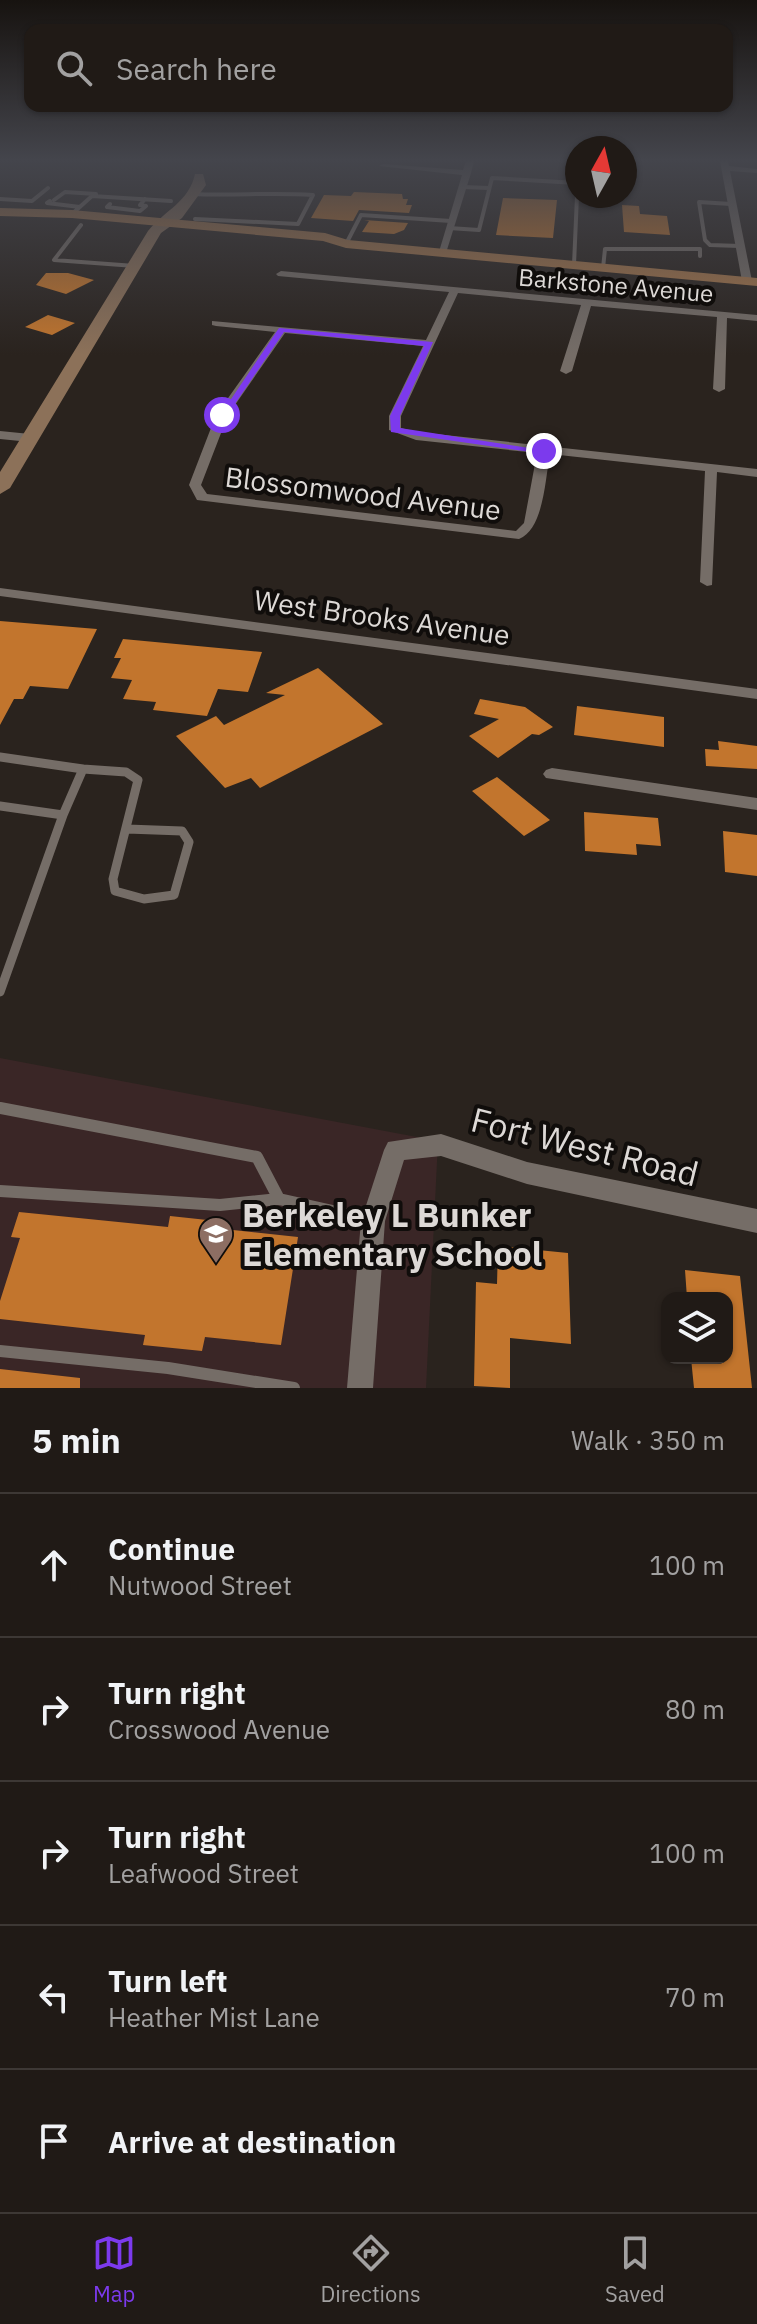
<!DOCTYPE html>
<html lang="en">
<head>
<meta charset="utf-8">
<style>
  :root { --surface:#201a16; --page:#2d2723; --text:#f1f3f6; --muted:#a2a1a1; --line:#3d3835; --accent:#7c3aed }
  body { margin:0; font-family:"IBM Plex Sans",sans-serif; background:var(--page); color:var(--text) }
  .controls { position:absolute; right:24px; bottom:24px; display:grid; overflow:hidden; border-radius:16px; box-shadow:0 2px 6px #0004 }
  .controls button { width:72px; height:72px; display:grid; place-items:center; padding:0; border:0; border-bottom:2px solid var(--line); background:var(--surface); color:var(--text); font:40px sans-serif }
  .compass { position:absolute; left:565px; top:136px; width:72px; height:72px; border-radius:50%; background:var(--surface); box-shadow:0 2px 6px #0004; rotate:8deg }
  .stop { position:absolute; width:24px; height:24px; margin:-18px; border:6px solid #7c3aed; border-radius:50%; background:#fff }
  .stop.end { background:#7c3aed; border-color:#fff; box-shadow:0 2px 8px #0008 }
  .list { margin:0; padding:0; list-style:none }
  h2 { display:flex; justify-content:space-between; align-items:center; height:104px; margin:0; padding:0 32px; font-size:34px }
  h2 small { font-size:26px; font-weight:400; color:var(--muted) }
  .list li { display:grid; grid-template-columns:52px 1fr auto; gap:24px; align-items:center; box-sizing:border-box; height:144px; padding:0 32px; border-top:2px solid var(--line) }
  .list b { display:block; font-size:30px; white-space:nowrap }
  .list p { margin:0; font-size:26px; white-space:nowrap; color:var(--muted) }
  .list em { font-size:26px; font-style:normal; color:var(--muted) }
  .icon { flex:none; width:44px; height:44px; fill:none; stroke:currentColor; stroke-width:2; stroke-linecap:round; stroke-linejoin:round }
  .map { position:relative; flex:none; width:757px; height:1388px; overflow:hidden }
  .search { position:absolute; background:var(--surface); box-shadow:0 2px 6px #0004; left:24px; right:24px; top:24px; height:88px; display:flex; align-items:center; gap:20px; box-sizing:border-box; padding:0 28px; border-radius:16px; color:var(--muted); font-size:30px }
  .sheet { height:824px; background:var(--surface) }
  nav { display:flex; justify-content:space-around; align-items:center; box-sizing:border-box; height:112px; border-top:2px solid var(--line); background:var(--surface); font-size:22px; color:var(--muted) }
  nav a { display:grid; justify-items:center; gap:4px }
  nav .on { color:var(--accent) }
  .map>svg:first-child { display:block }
</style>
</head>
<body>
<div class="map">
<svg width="757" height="1388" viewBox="0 0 757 1388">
  <rect width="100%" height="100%" fill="#2a231e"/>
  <!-- education -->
  <path fill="#3a2626" d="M0,1058L438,1141L426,1388H0Z"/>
  <!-- building -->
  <path fill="#c2752d" d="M354,192L402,194L403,199H408L406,205H412L409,213L359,210L353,221L311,218L324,195L351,196Z
    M503,198L557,200L553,238L496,235Z
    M622,205L639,206L640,214L667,216L670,235L624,232Z
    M364,220L408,223L404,230L394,234L362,232L369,221Z
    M46,273H68L94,280L66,294L36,285Z
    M48,315L75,323L52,335L25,327Z
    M0,621L97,629L68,689L30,686L23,699H14L0,725Z
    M123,639L262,652L248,692L218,689L207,716L153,710L156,702L123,699L132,680L111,678L121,658H114Z
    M318,668L383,724L260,788L251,778L225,788L176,736L216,716L224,725L285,695L266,693Z
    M480,699L525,707L553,727L539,735L532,734L498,758L469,736L499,719L474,714Z
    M577,706L664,717V747L574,735Z
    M718,741L757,746V769L706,766L705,749L719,750Z
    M497,777L550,820L524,836L472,791Z
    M584,812L658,818L661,846L636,844L637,855L585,851Z
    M723,831L757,835V876L725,872Z
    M19,1212L168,1227L170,1216L226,1222L224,1229L298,1237L281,1345L205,1337L202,1351L143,1345L145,1335L0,1319V1301L20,1238L11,1237Z
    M498,1246L568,1253L571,1344L510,1338V1388L474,1386L476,1282L497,1284Z
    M685,1270L740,1276L752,1388H694L691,1358H727V1298H687Z
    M0,1369L80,1378V1388H0Z"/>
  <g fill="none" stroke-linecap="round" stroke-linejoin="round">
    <!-- lane-far2 -->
    <path stroke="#756d67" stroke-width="4" d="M463,187L489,188
      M193,194C235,196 271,192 313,195L298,224L195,219
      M0,199L32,201L48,188
      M54,200L65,192L96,194
      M50,201L47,203L80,207
      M110,204L107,207L140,211L146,206L140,205L145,199
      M731,204L699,202L705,240L710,245L740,246
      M72,214L92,196L171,201
      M81,225L54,260L135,266
      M449,228L479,230L492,178L577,183
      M346,244L361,215L451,221
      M574,265L577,196
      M603,268L605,249H700V256"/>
    <!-- lane-far1 -->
    <path stroke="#756d67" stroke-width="9" d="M0,757L83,769L63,815L0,806
      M83,769L126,772L138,780L113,879L115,891L144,899L174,895L189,842L182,831L127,829
      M0,992L63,815"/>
    <!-- lane -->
    <path stroke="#756d67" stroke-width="12" d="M0,1108L257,1157L279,1199L373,1220
      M0,1191L220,1205L279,1199
      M0,1351L168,1368L294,1388"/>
    <!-- street -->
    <path fill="#756d67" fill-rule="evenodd" d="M466,161H474L471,173L446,253L438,255L462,175L379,166L383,164L463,170Z
      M720,161H728L729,166L757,169V173L730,171L752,281L747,284L742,281Z
      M281,271L757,315V321L727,318L725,389L719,392L713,389L717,317L591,306L572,371L566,374L560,371L581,305L458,293L401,416V428L417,432L757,469V477L717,472L712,585L707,586L700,582L705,471L550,454C545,479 544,529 519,539L197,500L189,485L216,415L275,332L216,326L212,325V321L426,340L449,292L278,276L276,274ZM285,333L423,346L389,416V430L416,440L537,453L524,523L516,531L207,494L201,485L228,415Z
      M0,431L30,434L36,438L30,442L0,439Z
      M0,588L757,689V699L0,596Z
      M552,768L757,798V810L546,778L543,774L546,770Z
      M441,1134L527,1162L757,1209V1233L527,1184L441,1156L404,1160L385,1221L373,1388H347L361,1221L384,1150L388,1142Z"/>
    <!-- secondary -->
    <path fill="#8c7159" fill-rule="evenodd" d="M195,174H203L206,185L182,218L161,233L10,488L0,494V472L148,231C165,210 189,202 195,174Z"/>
    <!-- primary -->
    <path fill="#a4754a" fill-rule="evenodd" d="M0,208L72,210L325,233L348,240L757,278V286L346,248L323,241L72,218L0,216Z"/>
  </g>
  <!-- sky -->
  <linearGradient id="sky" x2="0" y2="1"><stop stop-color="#171310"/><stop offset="0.45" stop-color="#44454c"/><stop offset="1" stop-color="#44454c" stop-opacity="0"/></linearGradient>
  <rect width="757" height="355" fill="url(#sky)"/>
  <!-- route -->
  <path fill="#7c3aed" d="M279,328L433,342L400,416V428L549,451L544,454L391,432L390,416L424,346L284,332L226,417H219Z"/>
  <!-- icons -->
  <defs>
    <symbol id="school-pin" viewBox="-11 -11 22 30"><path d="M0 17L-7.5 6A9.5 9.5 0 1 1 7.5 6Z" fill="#8d6e63" stroke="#100d0b"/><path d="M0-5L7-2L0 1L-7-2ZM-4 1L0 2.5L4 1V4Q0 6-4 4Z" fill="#fff"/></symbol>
  </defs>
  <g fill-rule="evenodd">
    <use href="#school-pin" x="196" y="1214" width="40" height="54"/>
  </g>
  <g text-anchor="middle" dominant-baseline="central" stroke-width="8" stroke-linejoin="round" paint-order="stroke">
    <!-- far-street labels -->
    <g font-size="24" fill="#ddd9d6" stroke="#100d0b">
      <text transform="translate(616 285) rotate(5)">Barkstone Avenue</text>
    </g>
    <!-- street labels -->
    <g font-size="28" fill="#ddd9d6" stroke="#100d0b">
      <text transform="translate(363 493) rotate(7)">Blossomwood Avenue</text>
      <text transform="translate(382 617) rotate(8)">West Brooks Avenue</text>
    </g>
    <!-- near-street labels -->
    <g font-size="34" fill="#ddd9d6" stroke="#100d0b">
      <text transform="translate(585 1146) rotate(14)">Fort West Road</text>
    </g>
    <!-- near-poi labels -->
    <g font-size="34" font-weight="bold" fill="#ddd9d6" stroke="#100d0b" text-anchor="start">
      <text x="242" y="1214">Berkeley L Bunker<tspan x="242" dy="39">Elementary School</tspan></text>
    </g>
  </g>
</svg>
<div class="controls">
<button><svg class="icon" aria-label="layers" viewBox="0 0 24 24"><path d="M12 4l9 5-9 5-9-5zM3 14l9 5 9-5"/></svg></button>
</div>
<svg class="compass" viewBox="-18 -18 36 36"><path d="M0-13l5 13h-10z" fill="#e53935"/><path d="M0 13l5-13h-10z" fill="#a2a1a1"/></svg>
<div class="stop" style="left:222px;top:415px"></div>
<div class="stop end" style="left:544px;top:451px"></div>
<div class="search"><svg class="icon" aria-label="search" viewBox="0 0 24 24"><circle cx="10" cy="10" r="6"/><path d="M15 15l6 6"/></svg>Search here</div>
</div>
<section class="sheet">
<h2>5 min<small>Walk · 350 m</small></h2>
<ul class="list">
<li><svg class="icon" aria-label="ahead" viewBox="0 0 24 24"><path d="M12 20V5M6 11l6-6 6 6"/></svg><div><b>Continue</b><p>Nutwood Street</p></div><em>100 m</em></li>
<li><svg class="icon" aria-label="right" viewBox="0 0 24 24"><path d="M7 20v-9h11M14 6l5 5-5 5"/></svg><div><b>Turn right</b><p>Crosswood Avenue</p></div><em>80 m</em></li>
<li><svg class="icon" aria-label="right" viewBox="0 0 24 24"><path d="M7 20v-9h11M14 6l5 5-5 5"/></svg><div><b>Turn right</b><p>Leafwood Street</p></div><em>100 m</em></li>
<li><svg class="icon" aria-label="left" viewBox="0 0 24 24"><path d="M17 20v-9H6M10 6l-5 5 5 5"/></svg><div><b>Turn left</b><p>Heather Mist Lane</p></div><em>70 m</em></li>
<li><svg class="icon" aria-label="arrive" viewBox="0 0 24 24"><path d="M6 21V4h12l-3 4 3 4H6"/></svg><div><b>Arrive at destination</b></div></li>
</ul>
</section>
<nav>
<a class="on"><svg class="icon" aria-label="map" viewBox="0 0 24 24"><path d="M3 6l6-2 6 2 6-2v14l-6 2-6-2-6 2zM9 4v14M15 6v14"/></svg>Map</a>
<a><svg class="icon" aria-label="directions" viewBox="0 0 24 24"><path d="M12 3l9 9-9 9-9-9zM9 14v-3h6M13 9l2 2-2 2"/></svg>Directions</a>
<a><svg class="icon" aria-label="saved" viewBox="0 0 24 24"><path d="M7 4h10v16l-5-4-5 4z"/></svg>Saved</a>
</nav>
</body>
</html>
